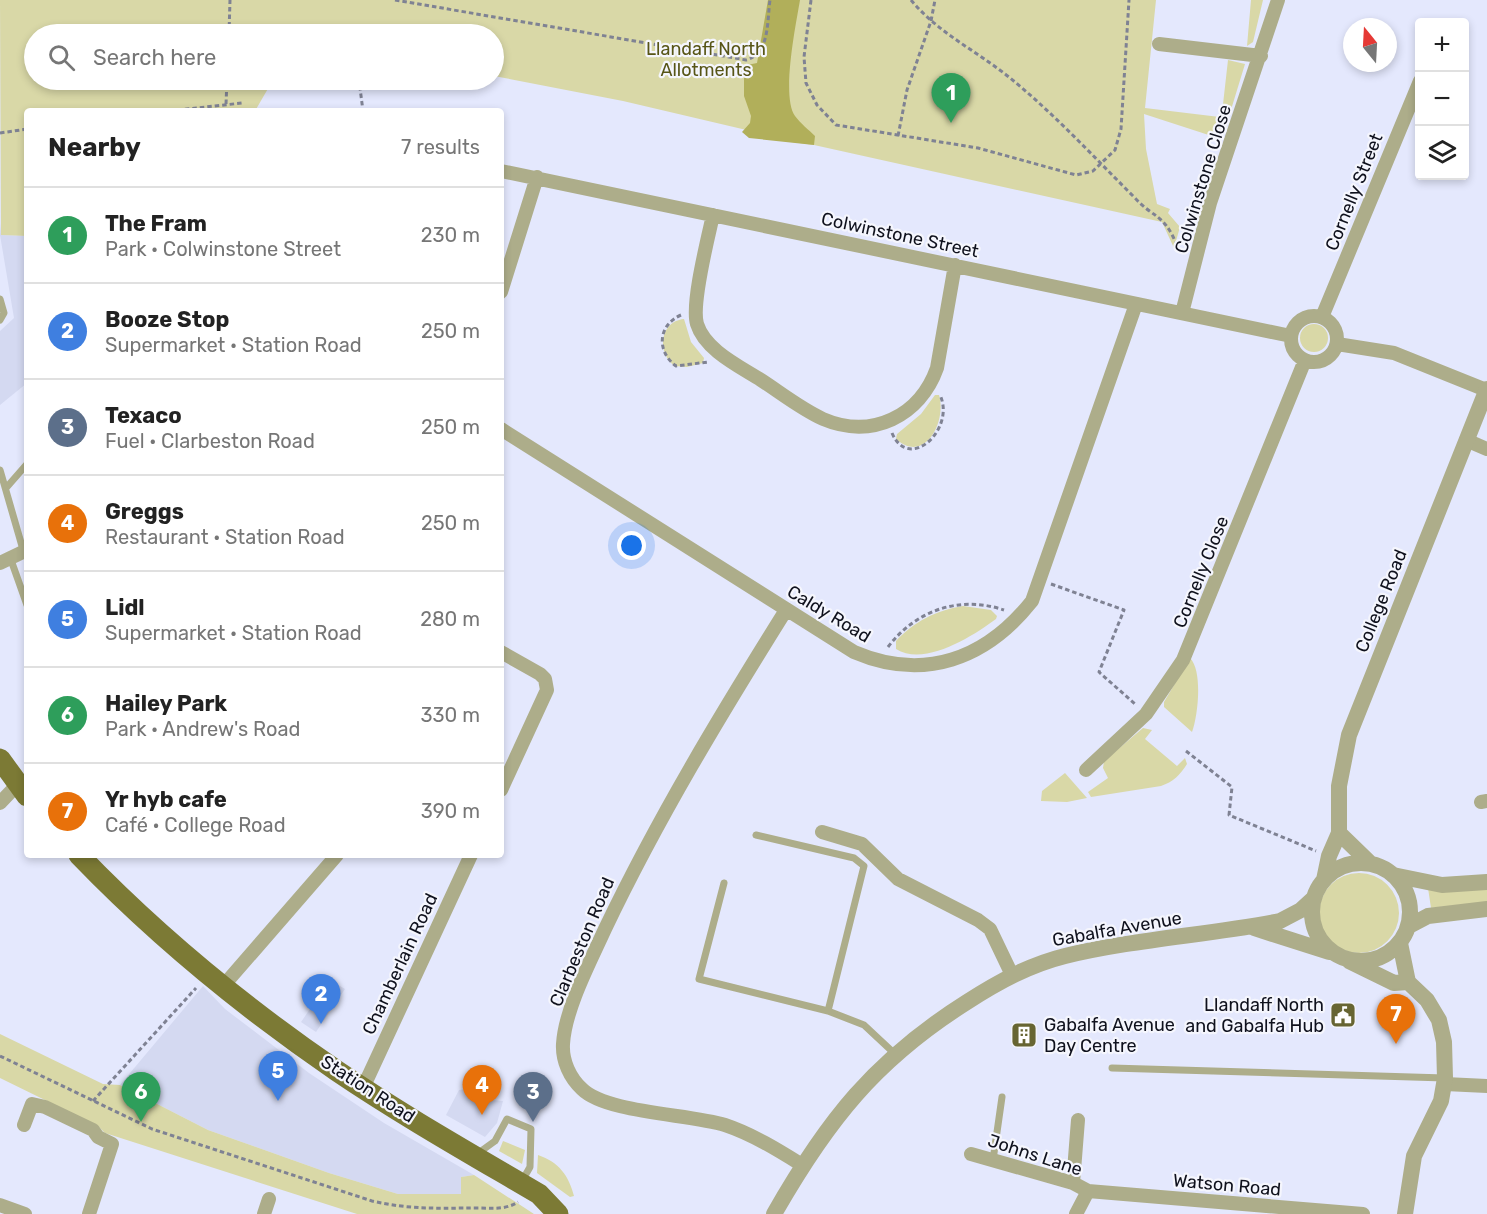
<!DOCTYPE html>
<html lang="en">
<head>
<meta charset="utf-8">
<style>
  :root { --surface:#fff; --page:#f2f2f2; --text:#222; --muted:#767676; --line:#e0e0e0; --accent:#676532 }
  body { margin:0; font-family:Rubik,sans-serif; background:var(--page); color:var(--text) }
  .controls { position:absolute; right:18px; top:18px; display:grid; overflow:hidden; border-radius:6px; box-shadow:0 3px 9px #0003 }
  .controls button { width:54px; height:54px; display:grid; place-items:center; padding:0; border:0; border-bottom:2px solid var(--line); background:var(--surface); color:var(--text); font:30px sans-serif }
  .compass { position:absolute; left:1343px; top:18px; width:54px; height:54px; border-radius:50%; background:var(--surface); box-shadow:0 3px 9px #0003; rotate:342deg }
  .you { position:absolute; left:632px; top:546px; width:21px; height:21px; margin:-15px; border:4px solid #fff; border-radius:50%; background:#1a73e8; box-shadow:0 0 0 9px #1a73e833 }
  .badge { display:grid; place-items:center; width:39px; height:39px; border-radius:50%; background:var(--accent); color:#fff; font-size:20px; font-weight:700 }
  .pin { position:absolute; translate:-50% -50px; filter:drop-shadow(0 2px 3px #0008) }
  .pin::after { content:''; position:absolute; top:32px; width:21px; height:18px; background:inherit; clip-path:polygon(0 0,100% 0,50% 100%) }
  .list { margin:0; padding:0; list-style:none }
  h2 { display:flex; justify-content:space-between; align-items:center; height:78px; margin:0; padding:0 24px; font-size:26px }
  h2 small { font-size:20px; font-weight:400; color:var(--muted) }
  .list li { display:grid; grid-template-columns:39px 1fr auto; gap:18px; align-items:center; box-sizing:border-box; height:96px; padding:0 24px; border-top:2px solid var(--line) }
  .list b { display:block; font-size:22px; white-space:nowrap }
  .list p { margin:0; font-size:20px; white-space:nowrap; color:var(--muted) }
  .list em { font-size:20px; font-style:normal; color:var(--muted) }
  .icon { flex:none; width:33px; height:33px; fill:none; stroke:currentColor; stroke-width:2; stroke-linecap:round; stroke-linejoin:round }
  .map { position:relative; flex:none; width:1487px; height:1214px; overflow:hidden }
  .search { position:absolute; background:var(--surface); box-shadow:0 3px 9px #0003; left:24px; top:24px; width:480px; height:66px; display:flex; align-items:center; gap:15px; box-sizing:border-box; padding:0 21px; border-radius:33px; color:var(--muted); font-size:22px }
  .panel { position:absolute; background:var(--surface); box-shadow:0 3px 9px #0003; left:24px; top:108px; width:480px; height:750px; border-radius:6px }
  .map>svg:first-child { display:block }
</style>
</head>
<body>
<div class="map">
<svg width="1487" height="1214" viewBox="0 0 1487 1214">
  <rect width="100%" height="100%" fill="#e4e8fd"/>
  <!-- built -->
  <path fill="#d4d9f1" d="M0,223L1,235L27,236V383L0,405V331L14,318L0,235Z
    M330,980L345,989L316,1032L301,1022Z
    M203,986L225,1009L309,1073L384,1123L474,1175L461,1177L462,1194H398L329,1173L208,1130L120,1085Z
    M465,1089L473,1091L472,1095L480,1099L503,1101L497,1123L485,1137L446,1115L459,1090Z"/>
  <!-- green -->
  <path fill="#d9d8a7" d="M0,0H1156L1145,108L1228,118L1221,139L1144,114L1146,149L1157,204L1170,209L1168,213L1180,227L1174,248L1162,222L814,145L755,137V132L623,101L494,76V34H34V80H273L255,111H27V236L1,235Z
    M1251,0H1263L1253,42L1247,46Z
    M1228,60L1245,64L1230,113H1222Z
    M684,319L691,342L704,358L703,363L687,367L675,366C656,353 660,321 684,319Z
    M1300 338a14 14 0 1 1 28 0a14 14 0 1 1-28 0Z
    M935,395H939C947,421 925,465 896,439L897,434L921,414Z
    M963,606L991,610L997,616L996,619C973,636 925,667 896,649V641C915,621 935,611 963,606Z
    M1190,658C1203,671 1198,716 1192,732L1164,707V702Z
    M1143,728L1152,730L1145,739L1177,766L1185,758L1187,764C1180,775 1173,782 1161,786L1091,797L1088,792L1108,778L1103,768L1104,761Z
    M1065,773L1087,798L1067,802L1041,801L1042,791Z
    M1319 913a40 40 0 1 1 80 0a40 40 0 1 1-80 0Z
    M1487,887V902L1431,908L1428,888Z
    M0,1034L103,1084L120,1085L208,1130L329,1173L398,1194H461V1177L474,1175L534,1214H357L105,1133L98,1126L0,1078Z
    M503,1141L525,1150L522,1164L499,1151Z
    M538,1155C559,1162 569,1176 574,1196L570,1197L537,1173Z"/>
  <!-- forest -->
  <path fill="#b1af5a" d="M768,0H800C796,24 781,97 795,116C800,123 809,130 815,136L814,145L749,138L742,132L750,123L751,116L744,96V70L747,65L757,63Z"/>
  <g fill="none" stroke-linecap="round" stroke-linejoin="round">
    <!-- path -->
    <path stroke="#7f8293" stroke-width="3" stroke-dasharray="4.5 3" stroke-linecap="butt" d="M395,0L746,60C770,54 767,21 770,0
      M811,0L804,57L806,83L817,105L836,125L978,148L1076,175L1093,171L1115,150L1121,129L1129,0
      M911,0C940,35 981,53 1015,82C1058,118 1095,158 1134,197C1154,219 1163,213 1176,243
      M229,34L230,0
      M355,80L360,88L363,111
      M226,104L227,80
      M170,111L242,103
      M0,133L27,129
      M898,136L907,90L931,21L935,0
      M681,315C658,325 656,351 676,366L708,362
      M892,433C909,473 956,429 940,395
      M1051,584L1124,610L1099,672L1136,705
      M888,647C916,610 960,595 1004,610
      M1186,751L1232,787L1229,815L1316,851
      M0,1056L152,1129L372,1201C412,1210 438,1208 478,1208C492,1208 506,1210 518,1202
      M93,1101L196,988"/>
    <!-- service -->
    <path stroke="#adad8a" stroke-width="7" d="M0,299L4,313L0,320
      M0,470L24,553
      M6,488L27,464
      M11,560L27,605
      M756,835L854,858L864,866L828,1011
      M724,883L699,979L828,1011L864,1025L895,1054
      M1112,1068L1445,1078
      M477,1154L495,1141L507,1119L531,1129L530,1167L522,1181
      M993,1160L1002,1097"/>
    <!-- minor -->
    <path stroke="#adad8a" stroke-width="14" d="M1159,44L1261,56
      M501,171L1291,336
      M713,215C708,238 691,304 697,324C705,350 739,366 761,380C781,393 801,409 823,419C872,440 920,416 937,368L955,265
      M501,292L537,177
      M1182,313L1210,203L1278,0
      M1291 339a23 23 0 1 1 46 0a23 23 0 1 1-46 0Z
      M1322,317L1420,81
      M1337,344L1394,353L1486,390
      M501,429L854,652C924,682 986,659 1032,601L1136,304
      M1466,440L1487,449
      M0,563L27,550
      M786,610C721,714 658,818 605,929C590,962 565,1009 563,1044C562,1061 570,1078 582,1089C606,1113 690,1114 725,1125C752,1134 778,1150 802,1165
      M501,652L540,674L545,679L547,690L501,790
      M1086,770L1146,714L1183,660L1305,360
      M1481,802L1487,801
      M0,803L18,784
      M822,832L862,844L898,879L978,920L990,929L1012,975
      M224,985L337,855
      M1445,1084L1487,1086
      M363,1088L471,855
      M24,1125L32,1104L45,1107L93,1130L98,1137L112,1144L89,1214
      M971,1154L1073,1183L1088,1191L1363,1214
      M1073,1183L1078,1120
      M0,1205L25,1214
      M264,1214L269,1199
      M1076,1214L1088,1191"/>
    <!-- tertiary -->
    <path stroke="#adad8a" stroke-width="16" d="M1339,833L1371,864
      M1312 912a49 49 0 1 1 98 0a49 49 0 1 1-98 0Z
      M1393,875L1442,885L1487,882
      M1324,880L1329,856L1339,833V786L1349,735L1487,389
      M1409,926L1428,916L1487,909
      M1254,928L1329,952
      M1400,943L1408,982
      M1349,961L1394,983L1408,982L1427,1000L1439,1020L1444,1042L1445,1078L1441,1101L1414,1156L1405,1214
      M774,1214C827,1121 875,1060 967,1002C998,982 1029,965 1065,956C1135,939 1209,935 1280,921L1301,910L1313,899"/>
    <!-- primary -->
    <path stroke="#7c7a35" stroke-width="21" d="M0,759L27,796
      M79,855C156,935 245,1008 337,1071C402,1115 471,1154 539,1194L558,1214"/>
  </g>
  <!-- icons -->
  <defs>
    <symbol id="civic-square" viewBox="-11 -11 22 22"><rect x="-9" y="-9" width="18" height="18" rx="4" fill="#676532" stroke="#f5f6fd"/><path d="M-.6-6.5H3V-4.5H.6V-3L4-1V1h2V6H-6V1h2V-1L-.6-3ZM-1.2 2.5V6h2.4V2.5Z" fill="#fff"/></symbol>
    <symbol id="building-square" viewBox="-11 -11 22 22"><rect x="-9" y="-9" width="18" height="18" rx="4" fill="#676532" stroke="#f5f6fd"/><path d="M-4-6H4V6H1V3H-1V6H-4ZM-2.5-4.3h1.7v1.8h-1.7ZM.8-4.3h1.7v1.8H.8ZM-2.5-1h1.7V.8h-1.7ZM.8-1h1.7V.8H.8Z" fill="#fff"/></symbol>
  </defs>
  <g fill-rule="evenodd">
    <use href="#civic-square" x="1328" y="1000" width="30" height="30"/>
    <use href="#building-square" x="1009" y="1020" width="30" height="30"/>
  </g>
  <g text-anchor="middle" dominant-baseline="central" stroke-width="4.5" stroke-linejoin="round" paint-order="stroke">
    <!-- park labels -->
    <g font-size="18" fill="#575516" stroke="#f5f6fd">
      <text x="706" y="49">Llandaff North<tspan x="706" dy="21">Allotments</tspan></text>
    </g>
    <!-- street labels -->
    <g font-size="18" fill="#0f111d" stroke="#f5f6fd">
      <text transform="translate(1203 179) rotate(-73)">Colwinstone Close</text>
      <text transform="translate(1354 192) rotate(-68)">Cornelly Street</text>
      <text transform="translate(900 235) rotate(12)">Colwinstone Street</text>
      <text transform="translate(1201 572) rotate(-68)">Cornelly Close</text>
      <text transform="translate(1381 601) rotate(-68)">College Road</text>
      <text transform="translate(829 614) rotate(31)">Caldy Road</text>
      <text transform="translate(1117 929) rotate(-10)">Gabalfa Avenue</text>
      <text transform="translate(582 942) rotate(-67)">Clarbeston Road</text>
      <text transform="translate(400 964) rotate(-65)">Chamberlain Road</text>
      <text transform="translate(368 1089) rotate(33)">Station Road</text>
      <text transform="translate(1035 1155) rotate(18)">Johns Lane</text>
      <text transform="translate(1227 1185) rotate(5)">Watson Road</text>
    </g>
    <!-- poi labels -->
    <g font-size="18" fill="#0f111d" stroke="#f5f6fd" text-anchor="end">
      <text x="1324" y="1005">Llandaff North<tspan x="1324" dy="21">and Gabalfa Hub</tspan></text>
      <text x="1044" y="1025" text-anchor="start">Gabalfa Avenue<tspan x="1044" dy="21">Day Centre</tspan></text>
    </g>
  </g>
</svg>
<div class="controls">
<button>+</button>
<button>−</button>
<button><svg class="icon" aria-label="layers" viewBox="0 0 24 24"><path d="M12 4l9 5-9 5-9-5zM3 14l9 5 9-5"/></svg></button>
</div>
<svg class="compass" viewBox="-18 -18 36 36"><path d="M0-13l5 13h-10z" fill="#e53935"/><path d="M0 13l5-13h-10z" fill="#767676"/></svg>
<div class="you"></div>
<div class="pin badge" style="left:951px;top:123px;background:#2e9e5b">1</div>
<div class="pin badge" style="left:321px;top:1024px;background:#3f7fe0">2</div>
<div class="pin badge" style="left:533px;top:1122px;background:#5c6f8a">3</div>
<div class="pin badge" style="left:482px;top:1115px;background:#e8710a">4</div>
<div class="pin badge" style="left:278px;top:1101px;background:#3f7fe0">5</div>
<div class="pin badge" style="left:141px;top:1122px;background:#2e9e5b">6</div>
<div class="pin badge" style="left:1396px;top:1044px;background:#e8710a">7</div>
<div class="search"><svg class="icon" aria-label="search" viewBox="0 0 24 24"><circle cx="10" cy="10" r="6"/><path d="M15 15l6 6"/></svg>Search here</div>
<section class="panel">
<h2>Nearby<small>7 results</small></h2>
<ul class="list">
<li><span class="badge" style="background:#2e9e5b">1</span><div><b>The Fram</b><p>Park · Colwinstone Street</p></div><em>230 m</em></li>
<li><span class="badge" style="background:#3f7fe0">2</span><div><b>Booze Stop</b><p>Supermarket · Station Road</p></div><em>250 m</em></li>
<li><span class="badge" style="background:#5c6f8a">3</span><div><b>Texaco</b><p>Fuel · Clarbeston Road</p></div><em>250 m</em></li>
<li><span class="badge" style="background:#e8710a">4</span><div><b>Greggs</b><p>Restaurant · Station Road</p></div><em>250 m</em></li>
<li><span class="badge" style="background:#3f7fe0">5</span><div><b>Lidl</b><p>Supermarket · Station Road</p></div><em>280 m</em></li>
<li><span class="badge" style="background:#2e9e5b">6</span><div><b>Hailey Park</b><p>Park · Andrew's Road</p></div><em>330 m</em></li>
<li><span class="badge" style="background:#e8710a">7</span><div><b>Yr hyb cafe</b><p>Café · College Road</p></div><em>390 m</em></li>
</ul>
</section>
</div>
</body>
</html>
